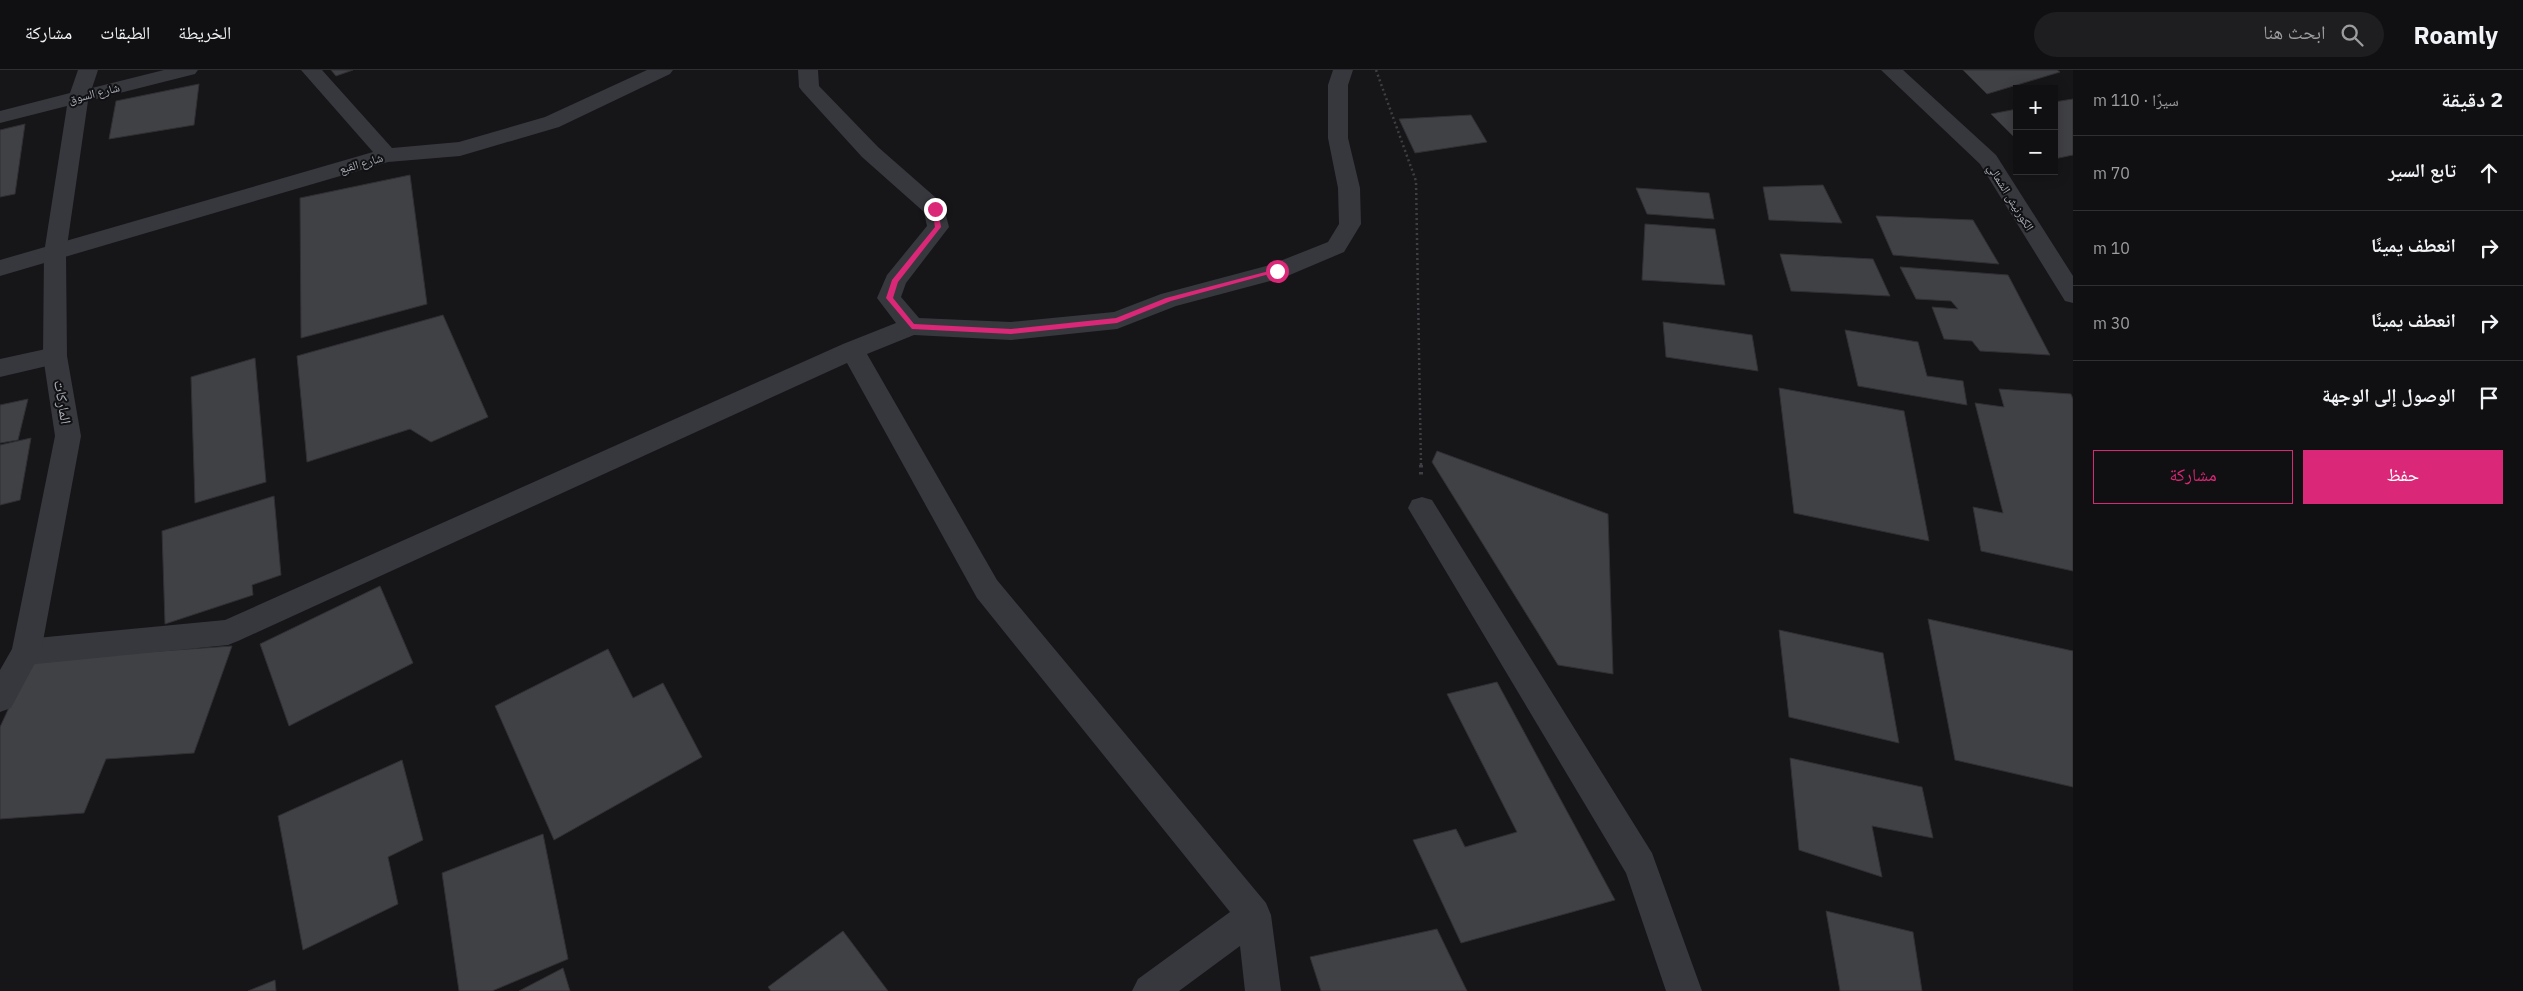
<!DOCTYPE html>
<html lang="ar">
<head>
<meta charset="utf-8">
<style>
  :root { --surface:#101012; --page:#1e1e20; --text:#f1f3f6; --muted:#9c9d9f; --line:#303032; --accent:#db2777 }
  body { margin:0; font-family:"IBM Plex Sans","Noto Naskh Arabic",sans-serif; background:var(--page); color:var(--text); direction:rtl }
  .controls { position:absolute; right:15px; top:15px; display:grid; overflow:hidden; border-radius:0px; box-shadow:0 2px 12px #0003 }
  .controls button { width:45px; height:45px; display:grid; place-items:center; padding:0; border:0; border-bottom:1px solid var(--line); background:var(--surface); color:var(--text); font:25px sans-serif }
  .stop { position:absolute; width:15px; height:15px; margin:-11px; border:4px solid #db2777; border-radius:50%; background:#fff }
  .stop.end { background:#db2777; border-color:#fff; box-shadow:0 1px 5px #0008 }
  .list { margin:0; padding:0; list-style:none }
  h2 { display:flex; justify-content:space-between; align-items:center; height:65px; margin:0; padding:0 20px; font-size:21px }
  h2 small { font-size:16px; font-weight:400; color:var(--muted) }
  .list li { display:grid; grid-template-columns:32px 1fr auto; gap:15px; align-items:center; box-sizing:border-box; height:75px; padding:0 20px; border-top:1px solid var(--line) }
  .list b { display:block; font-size:19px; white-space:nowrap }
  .list em { font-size:16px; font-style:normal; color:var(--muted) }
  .actions { display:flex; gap:10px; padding:15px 20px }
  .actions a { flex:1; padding:11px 0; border:1px solid var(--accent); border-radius:0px; text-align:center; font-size:18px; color:var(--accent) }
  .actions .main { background:var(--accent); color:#fff }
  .icon { flex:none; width:28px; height:28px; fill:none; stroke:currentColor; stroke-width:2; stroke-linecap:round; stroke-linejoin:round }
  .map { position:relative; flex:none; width:2073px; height:921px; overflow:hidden; direction:ltr }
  header { display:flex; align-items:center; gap:30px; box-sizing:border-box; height:70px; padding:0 25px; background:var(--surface); border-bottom:1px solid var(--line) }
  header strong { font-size:24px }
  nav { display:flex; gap:28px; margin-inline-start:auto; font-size:18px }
  .search { width:350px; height:45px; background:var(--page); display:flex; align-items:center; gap:12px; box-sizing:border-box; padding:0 18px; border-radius:28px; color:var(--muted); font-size:19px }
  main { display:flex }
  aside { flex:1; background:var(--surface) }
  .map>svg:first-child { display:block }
</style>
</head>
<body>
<header>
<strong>Roamly</strong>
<div class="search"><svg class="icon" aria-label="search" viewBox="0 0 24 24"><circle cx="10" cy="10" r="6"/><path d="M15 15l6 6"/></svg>ابحث هنا</div>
<nav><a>الخريطة</a><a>الطبقات</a><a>مشاركة</a></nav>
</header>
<main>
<aside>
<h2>2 دقيقة<small>سيرًا · 110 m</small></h2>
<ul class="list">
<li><svg class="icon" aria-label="ahead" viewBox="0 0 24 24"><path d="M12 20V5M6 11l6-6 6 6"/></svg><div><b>تابع السير</b></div><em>70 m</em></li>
<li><svg class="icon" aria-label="right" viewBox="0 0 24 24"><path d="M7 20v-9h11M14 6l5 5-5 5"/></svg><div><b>انعطف يمينًا</b></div><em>10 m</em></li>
<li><svg class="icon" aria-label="right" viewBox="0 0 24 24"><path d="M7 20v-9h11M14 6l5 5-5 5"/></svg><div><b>انعطف يمينًا</b></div><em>30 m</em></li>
<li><svg class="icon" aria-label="arrive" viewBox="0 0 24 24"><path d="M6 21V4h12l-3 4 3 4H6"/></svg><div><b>الوصول إلى الوجهة</b></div></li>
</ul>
<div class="actions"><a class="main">حفظ</a><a>مشاركة</a></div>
</aside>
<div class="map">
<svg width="2073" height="921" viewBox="0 0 2073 921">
  <rect width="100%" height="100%" fill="#161618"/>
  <!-- building -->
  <path fill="#404145" stroke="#303034" d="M331,0H353L336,6Z
    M1963,0H2057L2060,2L1987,24Z
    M199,14L194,55L109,69L116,31Z
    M2073,29V85L2054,89V32Z
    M2017,39V70L1991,44Z
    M1471,45L1487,72L1415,83L1399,49Z
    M25,54L15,124L0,127V60Z
    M410,105L427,234L301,268L300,128Z
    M1823,115L1842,153L1769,150L1763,117Z
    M1636,118L1709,123L1714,149L1647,144Z
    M1876,146L1973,150L1999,194L1893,185Z
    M1645,154L1715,159L1725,215L1642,210Z
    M1780,184L1873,189L1890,226L1791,221Z
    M1900,197L2008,205L2050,285L1980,281L1972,271L1944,269L1932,237L1958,239L1951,231L1916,229Z
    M443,245L488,347L431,372L410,359L307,392L297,286Z
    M1663,252L1752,265L1758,301L1666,287Z
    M1845,260L1918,272L1927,306L1963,311L1967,335L1858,316Z
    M255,288L266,412L195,433L191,307Z
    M1779,318L1904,341L1929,471L1794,443Z
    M1999,319L2071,324L2073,329V501L1981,481L1973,437L2003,443L1975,333L2004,337Z
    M28,329L18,370L0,373V335Z
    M31,368L20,430L0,435V375Z
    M1437,381L1608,444L1613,604L1558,595L1432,392Z
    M274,426L281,505L252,515L253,525L165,554L162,461Z
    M380,516L413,593L289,656L260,574Z
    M1928,549L2073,581V717L1955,690Z
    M1779,560L1883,583L1899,673L1789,647Z
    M232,576L194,683L106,689L84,743L0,749V657L31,590Z
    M608,579L633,628L663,613L702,687L554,770L495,636Z
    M1497,612L1615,830L1461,873L1413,770L1456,759L1465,777L1517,762L1447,624Z
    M1790,688L1922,717L1933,768L1872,756L1882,807L1799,780Z
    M402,690L423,770L388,787L398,834L303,880L278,746Z
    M543,764L568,889L492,921H459L442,803Z
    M1826,841L1913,862L1922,921H1840Z
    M1437,859L1467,921H1321L1310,887Z
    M843,861L888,921H771L768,917Z
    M563,898L570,921H519Z
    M275,910L276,921H248Z"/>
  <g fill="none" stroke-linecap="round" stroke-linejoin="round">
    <!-- path-far1 -->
    <path stroke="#3d3f44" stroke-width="2.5" stroke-dasharray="2 3" stroke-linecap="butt" d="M1376,0L1416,111L1421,396"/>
    <!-- path -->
    <path stroke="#3d3f44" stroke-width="4" stroke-dasharray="2.5 4.5" stroke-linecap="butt" d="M1421,395V405"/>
    <!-- minor -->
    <path fill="#37383d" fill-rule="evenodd" d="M301,0H322L392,78L459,72L545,47L647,0H673L670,4L559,57L460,86L388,92L0,206V190L373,82Z
      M798,0H818L819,16L878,77L943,134L949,157L906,213L901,227L919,248L1011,252L1114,242L1161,224L1270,195L1328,172L1339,154L1338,118L1328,68V15L1333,0H1353L1348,15V68L1360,118L1361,154L1344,182L1285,207L1176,236L1117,259L1011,270L914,265L867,284L997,510L1266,833L1271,845L1281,921H1245L1240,876L1179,921H1132L1138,909L1230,842L977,528L847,293L238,571L228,575L26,595L16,591L11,582L16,573L26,569L225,550L843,274L896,253L877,228L887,205L927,156L924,142L862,87L802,21L799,17Z
      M55,277L64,280L67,286L64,292L0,307V289Z
      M1422,427L1432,430L1652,783L1702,921H1666L1626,803L1408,438L1412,430Z"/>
    <!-- tertiary -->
    <path fill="#37383d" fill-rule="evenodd" d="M78,0H98L92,18L164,0H198L195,4L88,31L66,183L67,286L81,366L41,582L11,638L0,642V600L12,579L55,366L43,286L44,183L67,36L0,53V41L70,23Z
      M1881,0H1903L1996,85L2073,206V233L2065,231L1980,94Z"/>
  </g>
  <!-- route -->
  <path fill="#db2777" d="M935,137L938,139L941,157L898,212L893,228L914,254L1011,259L1116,248L1166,228L1277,199L1280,201L1171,231L1117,253L1011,264L912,259L886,228L892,210L935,157L932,139Z"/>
  <g text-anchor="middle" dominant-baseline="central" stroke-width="4" stroke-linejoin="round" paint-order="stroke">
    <!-- far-street labels -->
    <g font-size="12" fill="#a8adb8" stroke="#111113">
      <text transform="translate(94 23) rotate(-14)">شارع السوق</text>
      <text transform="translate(361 93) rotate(-16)">شارع القبع</text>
      <text transform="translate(2011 127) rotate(58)">الكورنيش الشمالي</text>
    </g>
    <!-- street labels -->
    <g font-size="15" fill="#a8adb8" stroke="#111113">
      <text transform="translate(63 332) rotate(81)">الماركات</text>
    </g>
  </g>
</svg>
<div class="controls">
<button>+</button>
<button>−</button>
</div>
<div class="stop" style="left:1277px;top:201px"></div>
<div class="stop end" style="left:935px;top:139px"></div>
</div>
</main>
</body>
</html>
